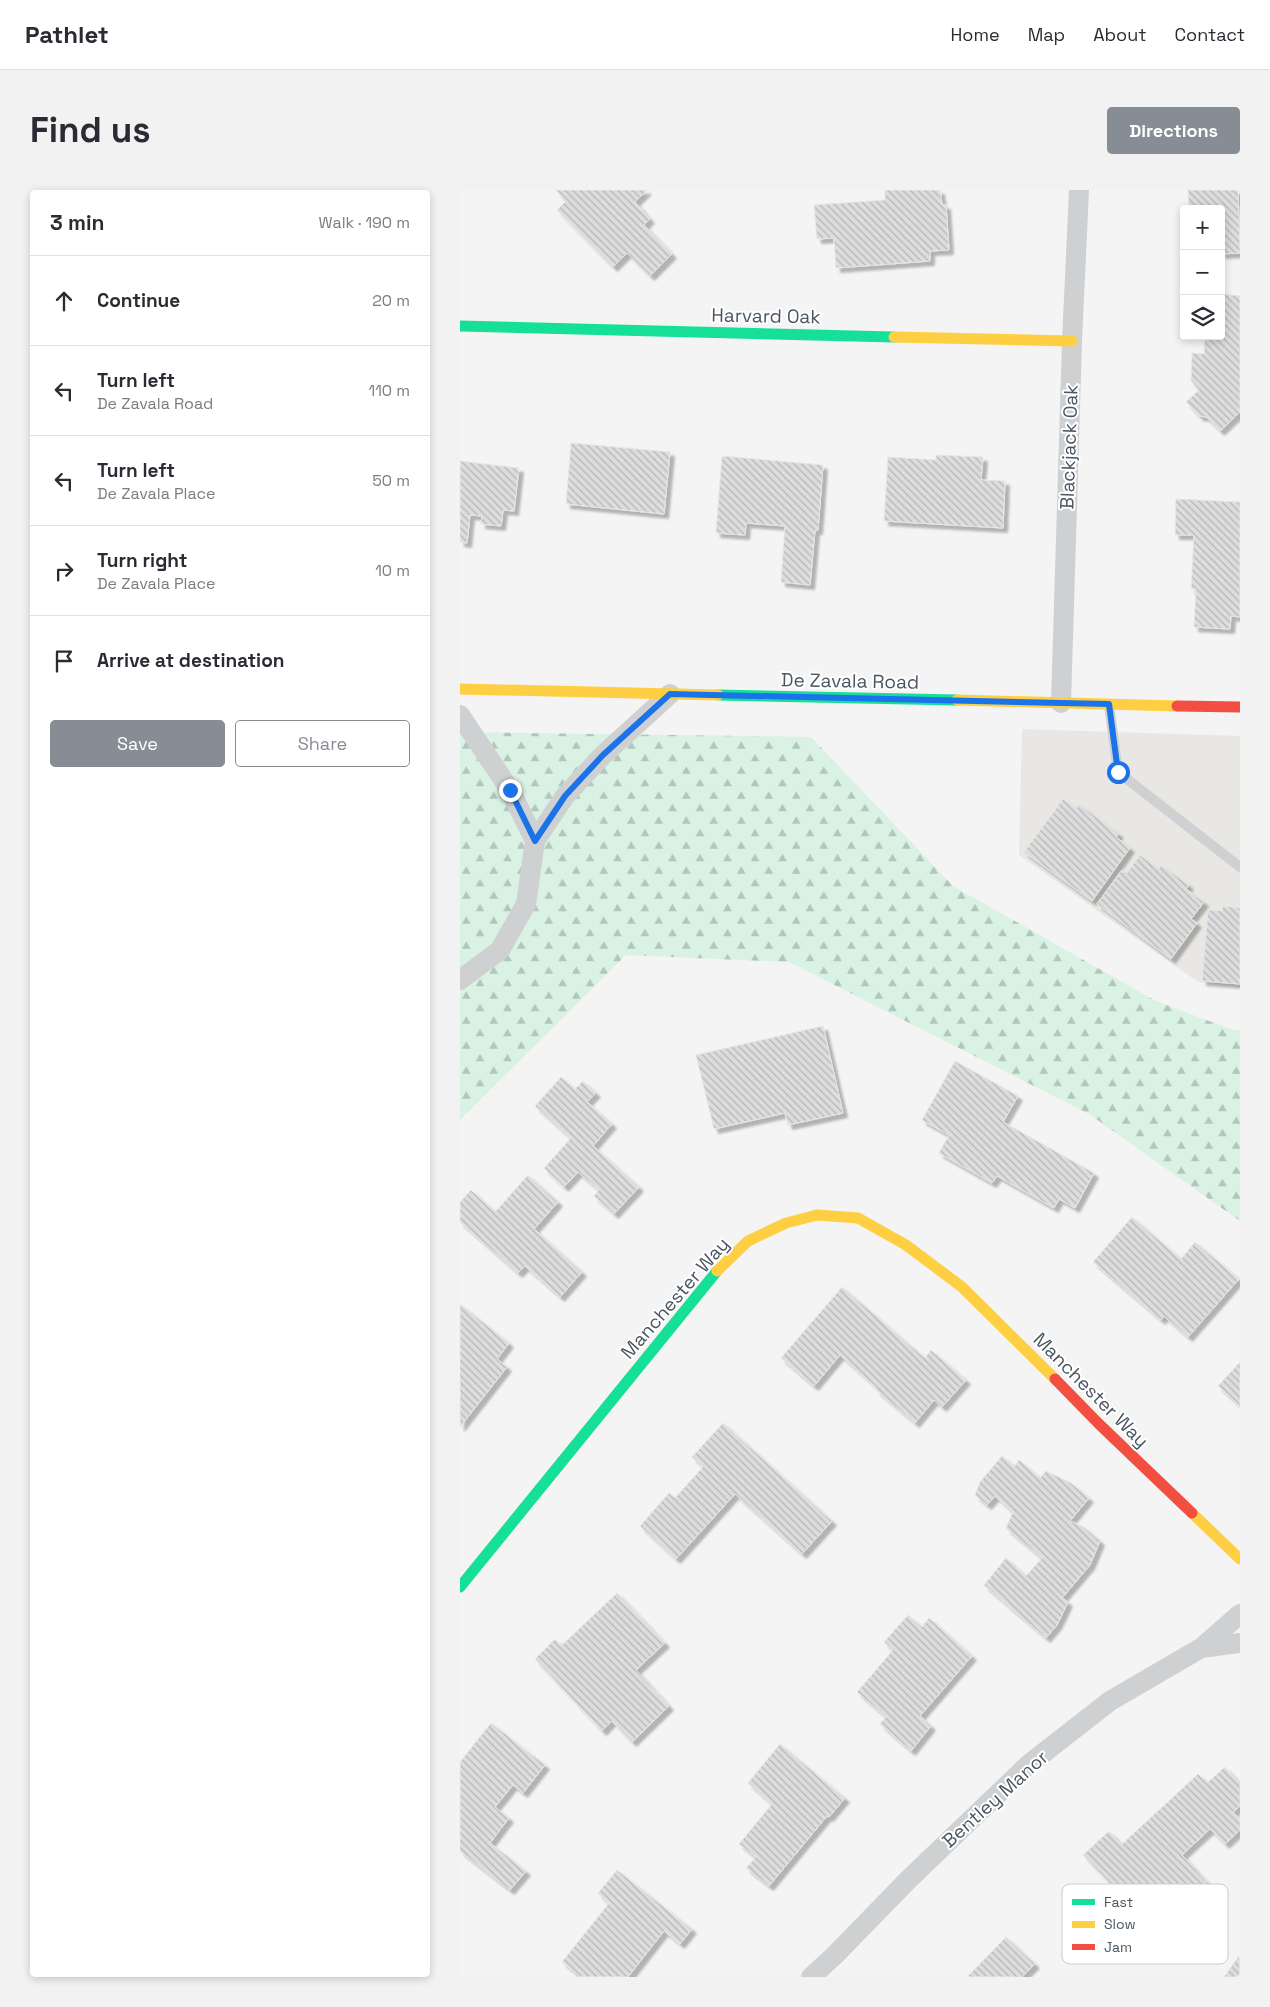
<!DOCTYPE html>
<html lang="en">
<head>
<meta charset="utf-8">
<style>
  :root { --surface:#fff; --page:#f2f2f3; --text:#2b2b33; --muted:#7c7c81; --line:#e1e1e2; --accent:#868d94 }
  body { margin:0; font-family:"Space Grotesk",sans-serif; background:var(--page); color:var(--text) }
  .controls { position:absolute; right:15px; top:15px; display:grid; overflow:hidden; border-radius:5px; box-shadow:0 2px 8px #0003 }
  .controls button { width:45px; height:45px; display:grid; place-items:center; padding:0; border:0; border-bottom:1px solid var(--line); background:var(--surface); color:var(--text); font:25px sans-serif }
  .stop { position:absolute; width:15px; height:15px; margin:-11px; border:4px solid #1a73e8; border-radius:50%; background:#fff }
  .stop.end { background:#1a73e8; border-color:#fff; box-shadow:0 1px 5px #0008 }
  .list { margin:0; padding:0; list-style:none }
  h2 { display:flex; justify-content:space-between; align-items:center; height:65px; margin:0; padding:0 20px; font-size:21px }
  h2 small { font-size:16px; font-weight:400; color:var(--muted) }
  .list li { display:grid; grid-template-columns:32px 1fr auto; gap:15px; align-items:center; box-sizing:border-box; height:90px; padding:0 20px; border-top:1px solid var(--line) }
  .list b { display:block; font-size:19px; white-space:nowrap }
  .list p { margin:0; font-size:16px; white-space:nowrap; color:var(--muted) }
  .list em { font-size:16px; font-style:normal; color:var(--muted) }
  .actions { display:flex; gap:10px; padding:15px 20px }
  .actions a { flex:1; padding:11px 0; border:1px solid var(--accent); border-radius:5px; text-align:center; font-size:18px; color:var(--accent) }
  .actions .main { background:var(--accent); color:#fff }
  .icon { flex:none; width:28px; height:28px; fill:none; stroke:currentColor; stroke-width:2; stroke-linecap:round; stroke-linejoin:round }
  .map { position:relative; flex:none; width:780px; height:1787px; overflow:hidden; border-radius:5px }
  header { display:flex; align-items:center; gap:30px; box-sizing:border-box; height:70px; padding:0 25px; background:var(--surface); border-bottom:1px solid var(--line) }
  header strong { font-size:24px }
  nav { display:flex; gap:28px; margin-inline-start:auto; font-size:18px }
  .intro { display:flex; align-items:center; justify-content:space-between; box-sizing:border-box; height:120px; padding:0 30px }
  h1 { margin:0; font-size:35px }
  .button { padding:12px 22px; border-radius:5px; background:var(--accent); color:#fff; font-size:18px; font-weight:700 }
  main { display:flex; gap:30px; padding:0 30px }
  aside { flex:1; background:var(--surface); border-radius:5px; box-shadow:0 2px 8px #0003 }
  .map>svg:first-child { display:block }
</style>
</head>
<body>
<header>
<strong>Pathlet</strong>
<nav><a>Home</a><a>Map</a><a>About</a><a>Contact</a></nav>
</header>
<div class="intro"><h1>Find us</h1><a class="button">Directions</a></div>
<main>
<aside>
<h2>3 min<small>Walk · 190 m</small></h2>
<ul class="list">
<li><svg class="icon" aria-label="ahead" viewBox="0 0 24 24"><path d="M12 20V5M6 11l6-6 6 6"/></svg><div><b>Continue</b></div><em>20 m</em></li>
<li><svg class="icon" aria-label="left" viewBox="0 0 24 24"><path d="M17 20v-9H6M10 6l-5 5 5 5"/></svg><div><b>Turn left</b><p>De Zavala Road</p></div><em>110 m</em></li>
<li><svg class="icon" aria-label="left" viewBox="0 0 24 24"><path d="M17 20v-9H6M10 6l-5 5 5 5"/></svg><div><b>Turn left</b><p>De Zavala Place</p></div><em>50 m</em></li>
<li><svg class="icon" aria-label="right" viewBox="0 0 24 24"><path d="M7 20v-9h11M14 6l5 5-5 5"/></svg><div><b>Turn right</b><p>De Zavala Place</p></div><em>10 m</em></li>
<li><svg class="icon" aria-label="arrive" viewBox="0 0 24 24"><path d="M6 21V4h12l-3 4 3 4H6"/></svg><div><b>Arrive at destination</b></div></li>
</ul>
<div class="actions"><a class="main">Save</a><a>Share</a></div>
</aside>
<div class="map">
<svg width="780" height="1787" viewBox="0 0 780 1787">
  <defs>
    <pattern id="forest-firs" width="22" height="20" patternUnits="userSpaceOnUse" patternTransform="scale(1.25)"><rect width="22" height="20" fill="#d9f2e3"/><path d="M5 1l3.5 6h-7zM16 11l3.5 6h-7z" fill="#b2c7bb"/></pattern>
    <pattern id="building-back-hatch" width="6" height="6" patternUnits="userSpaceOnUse" patternTransform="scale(1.25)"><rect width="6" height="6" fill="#ddddde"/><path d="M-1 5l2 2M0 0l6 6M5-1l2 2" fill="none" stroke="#b5b6b7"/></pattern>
    <filter id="shadow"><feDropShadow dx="4.5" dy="4.5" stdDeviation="1" flood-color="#0004"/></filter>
  </defs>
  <rect width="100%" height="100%" fill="#f4f4f4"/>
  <!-- commercial -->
  <path fill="#e8e7e3" d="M562,539L780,546V797L738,792L559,665Z"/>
  <!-- forest -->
  <path fill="url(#forest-firs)" d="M0,542L351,547L493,696L696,811L773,840H780V1031L629,924L329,772L166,765L0,930Z"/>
  <!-- building -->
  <path fill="url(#building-back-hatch)" stroke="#e5e6e7" filter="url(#shadow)" d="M96,0H187L175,12L190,29L184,35L212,64L190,86L167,63L153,77L97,20L106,11Z
    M425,0H480L482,15H486L489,60L470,61V71L376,78L374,48L357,49L354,15L425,10Z
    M728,0H778L780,63L761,64V19H729Z
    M761,104L780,106V222L760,241L746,227L739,226L726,212L739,200L731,191L732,163L744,164L745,146H761Z
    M111,253L210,262L204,324L106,314Z
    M476,265L523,267L521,290L545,291L543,338L424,331L428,267L476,270Z
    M262,266L363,275L358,340H355L350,395L321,392L325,336L286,333L285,345L256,343Z
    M0,271L59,278L54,321L43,320L41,336L21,334L22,326L10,325L7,353L0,352Z
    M716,309L780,312V427L771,426L770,439L734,437L736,399H731L734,345H715Z
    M603,609L616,619L619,614L659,644L656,647L670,658L632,711L564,662Z
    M680,665L699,679L701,675L729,695L726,699L744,712L731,729L737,733L711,769L637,714L662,680L667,683Z
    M763,716L780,718V794L742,791L748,720L762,721Z
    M363,836L383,923L328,935L325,923L254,939L236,865Z
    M495,871L558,906L543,932L634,983L615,1018L599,1009L594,1018L537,986L532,993L479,963L489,945L462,930Z
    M101,887L115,899L123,891L136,903L127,912L152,934L133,956L179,997L154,1024L134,1006L139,1000L118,982L104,997L84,978L111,948L75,916Z
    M68,985L98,1012L74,1039L122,1082L100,1107L65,1076L58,1083L0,1032V1012L11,1000L35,1022Z
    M672,1027L721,1069L735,1052L779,1089L728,1147L704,1126L701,1130L633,1072Z
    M382,1097L465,1168L471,1160L506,1190L482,1217L474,1210L455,1233L416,1200L417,1198L380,1165L354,1196L321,1168Z
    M0,1114L49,1153L37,1169L47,1177L0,1237Z
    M780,1172V1216L758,1196Z
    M263,1233L372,1331L342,1364L275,1304L216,1369L180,1336L209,1303L215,1308L243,1277L232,1267Z
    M542,1266L555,1276L559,1270L580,1288L586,1281L611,1293L629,1308L610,1331L624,1337L640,1351L630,1375L602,1408L608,1412L597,1435L586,1448L524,1395L546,1368L566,1386L582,1368L546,1338L553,1322L535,1306L527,1315L515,1305L520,1292Z
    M157,1403L205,1453L176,1480L209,1516L172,1552L152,1531L142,1541L75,1469L95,1449L101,1456Z
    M448,1425L462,1437L469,1428L512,1466L460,1526L471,1536L451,1561L420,1534L426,1527L397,1502L433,1460L424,1452Z
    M31,1533L85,1575L63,1603L53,1595L35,1617L49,1628L30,1653L66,1681L50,1700L0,1661V1572Z
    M320,1554L385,1608L369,1627L367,1626L309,1696L286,1678L296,1667L279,1654L312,1614L288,1593Z
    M765,1577L780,1594V1616L773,1622L780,1629V1640L765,1654L750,1639L722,1665L747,1692L719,1718L737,1738L710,1763L670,1720L672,1717L623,1665L649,1641L661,1655L738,1584L747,1593Z
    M157,1680L232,1739L220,1754L204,1741L168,1787H121L102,1772L149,1713L138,1703Z
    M546,1747L575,1774L562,1787H507Z
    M779,1766L780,1787H764Z"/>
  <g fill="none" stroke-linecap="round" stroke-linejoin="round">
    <!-- lane -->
    <path stroke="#ced0d2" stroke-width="10" d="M649,515L658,582L780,677"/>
    <!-- street -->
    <path stroke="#ced0d2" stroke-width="20" d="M601,513L612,151L619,0
      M0,525L50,600L75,651
      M0,790L40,760L66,714L75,651L105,606L143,565L210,504
      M741,1458L780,1453
      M351,1787L375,1765L449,1689L568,1575L650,1511L741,1458L780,1424"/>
    <!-- fast -->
    <path stroke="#16e098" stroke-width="11" d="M0,136L434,147
      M258,505L497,510
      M0,1397L257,1081"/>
    <!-- slow -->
    <path stroke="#ffcf43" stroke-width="11" d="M434,147L612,151
      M0,499L258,505
      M497,510L717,516
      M257,1081L288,1051L326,1033L357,1025L398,1028L446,1055L502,1097L595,1189
      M732,1323L780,1369"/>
    <!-- jam -->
    <path stroke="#f24e42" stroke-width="11" d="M717,516L780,517
      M595,1189L639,1234L732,1323"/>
  </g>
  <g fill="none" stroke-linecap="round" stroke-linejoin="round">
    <!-- route -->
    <path stroke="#1a73e8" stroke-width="6" d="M50,600L75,651L105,606L143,565L210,504L649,514L658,582"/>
  </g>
  <g text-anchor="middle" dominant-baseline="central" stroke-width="4" stroke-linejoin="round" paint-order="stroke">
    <!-- street labels -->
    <g font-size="19" fill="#4a5661" stroke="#fff">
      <text transform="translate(306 126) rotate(1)">Harvard Oak</text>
      <text transform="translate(609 257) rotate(-88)">Blackjack Oak</text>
      <text transform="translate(390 491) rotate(1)">De Zavala Road</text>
      <text transform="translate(215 1108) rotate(-49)">Manchester Way</text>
      <text transform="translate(631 1200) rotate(45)">Manchester Way</text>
      <text transform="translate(535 1609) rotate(-42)">Bentley Manor</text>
    </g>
  </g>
  <!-- legend -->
  <rect x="602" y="1694" width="166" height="80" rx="8" fill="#fff" stroke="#c9ccd0" stroke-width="1"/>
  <rect x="612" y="1709" width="23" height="6" fill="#16e098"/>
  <rect x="612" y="1731" width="23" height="7" fill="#ffcf43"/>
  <rect x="612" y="1754" width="23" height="6" fill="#f24e42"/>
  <g font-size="14" fill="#4a5661">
    <text x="644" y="1717">Fast</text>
    <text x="644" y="1739">Slow</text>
    <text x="644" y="1762">Jam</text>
  </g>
</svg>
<div class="controls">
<button>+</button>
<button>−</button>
<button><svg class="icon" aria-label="layers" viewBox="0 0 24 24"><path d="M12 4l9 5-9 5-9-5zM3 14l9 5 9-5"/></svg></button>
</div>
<div class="stop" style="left:658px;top:582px"></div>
<div class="stop end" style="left:50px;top:600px"></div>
</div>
</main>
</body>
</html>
